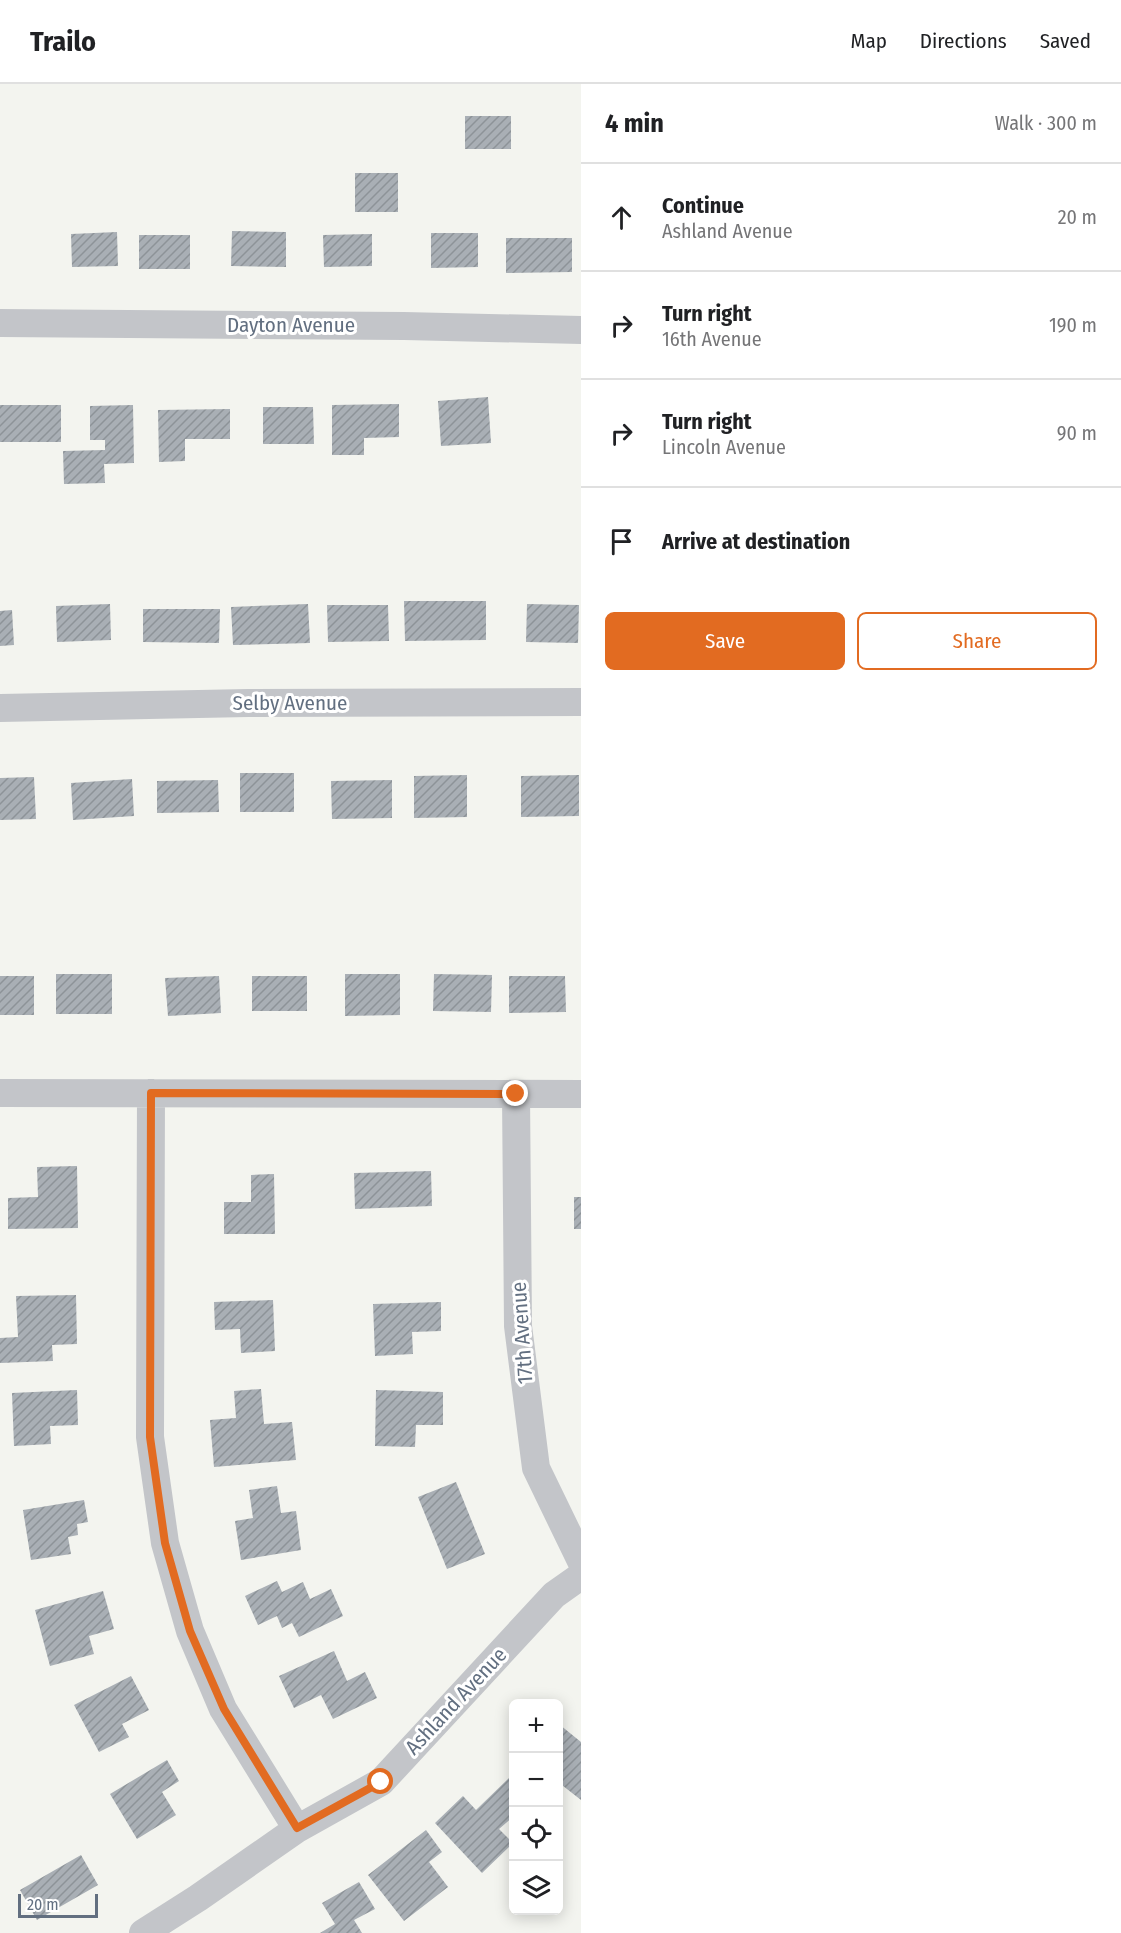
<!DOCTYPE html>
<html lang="en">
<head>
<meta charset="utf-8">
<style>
  :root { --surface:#fff; --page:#f6f6f6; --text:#202124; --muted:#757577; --line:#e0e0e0; --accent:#e26b21 }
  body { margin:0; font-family:"Fira Sans Condensed",sans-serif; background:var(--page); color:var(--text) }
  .controls { position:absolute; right:18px; bottom:18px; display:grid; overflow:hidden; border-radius:9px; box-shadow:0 3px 15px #0003 }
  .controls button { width:54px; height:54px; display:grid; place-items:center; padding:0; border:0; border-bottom:2px solid var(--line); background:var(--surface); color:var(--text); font:30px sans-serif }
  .scale { position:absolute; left:18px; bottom:15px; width:80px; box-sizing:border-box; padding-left:6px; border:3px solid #626f80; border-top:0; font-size:16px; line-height:21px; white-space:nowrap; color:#626f80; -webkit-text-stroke:4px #fff; paint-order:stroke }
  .stop { position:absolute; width:18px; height:18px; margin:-14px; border:4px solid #e26b21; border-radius:50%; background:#fff }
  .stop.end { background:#e26b21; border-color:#fff; box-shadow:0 2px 6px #0008 }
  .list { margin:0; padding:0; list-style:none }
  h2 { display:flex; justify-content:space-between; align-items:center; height:78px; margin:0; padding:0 24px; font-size:26px }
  h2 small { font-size:20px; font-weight:400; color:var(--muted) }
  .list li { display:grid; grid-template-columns:39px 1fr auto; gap:18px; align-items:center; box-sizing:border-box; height:108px; padding:0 24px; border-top:2px solid var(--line) }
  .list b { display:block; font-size:22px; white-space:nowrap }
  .list p { margin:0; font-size:20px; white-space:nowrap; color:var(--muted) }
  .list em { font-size:20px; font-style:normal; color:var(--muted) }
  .actions { display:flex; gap:12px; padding:18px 24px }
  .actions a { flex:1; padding:14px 0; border:2px solid var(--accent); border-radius:9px; text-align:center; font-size:21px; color:var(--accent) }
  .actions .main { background:var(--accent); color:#fff }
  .icon { flex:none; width:33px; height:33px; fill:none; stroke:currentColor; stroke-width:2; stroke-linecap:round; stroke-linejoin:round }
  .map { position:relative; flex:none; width:581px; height:1849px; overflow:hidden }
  header { display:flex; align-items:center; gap:36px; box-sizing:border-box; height:84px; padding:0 30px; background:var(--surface); border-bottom:2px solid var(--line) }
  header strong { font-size:28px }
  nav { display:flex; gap:33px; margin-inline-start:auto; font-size:21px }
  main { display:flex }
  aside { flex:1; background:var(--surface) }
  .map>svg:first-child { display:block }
</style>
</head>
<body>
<header>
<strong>Trailo</strong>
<nav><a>Map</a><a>Directions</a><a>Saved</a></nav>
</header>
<main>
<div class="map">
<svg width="581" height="1849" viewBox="0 0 581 1849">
  <defs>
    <pattern id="building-hatch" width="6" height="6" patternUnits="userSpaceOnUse" patternTransform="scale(1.5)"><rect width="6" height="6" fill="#a9afb5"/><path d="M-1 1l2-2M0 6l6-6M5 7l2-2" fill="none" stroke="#8d9398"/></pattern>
  </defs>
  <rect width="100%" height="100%" fill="#f3f4ef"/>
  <!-- building -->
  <path fill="url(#building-hatch)" d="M465,32H511V65H465Z
    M355,89H398V128H355Z
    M232,147L286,148V183L231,182Z
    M117,148L118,182L72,183L71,150Z
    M431,149H478V183L431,184Z
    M372,150V182L324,183L323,151Z
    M139,151H190V185H139Z
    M506,154H572V188L506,189Z
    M488,313L491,359L441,362L438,317Z
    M399,320V353L364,354V371H332V321Z
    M0,321H61V358H0Z
    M133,321L134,379L104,380L105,399L64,400L63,367L105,366V356H90V322Z
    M263,323H313L314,360H263Z
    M230,325V355H185V377L159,378L158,326Z
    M404,517H486V556L405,557Z
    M110,520L111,556L57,558L56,522Z
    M308,520L310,559L233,561L231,523Z
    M527,520L579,521L578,559L526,558Z
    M327,521H388L389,557L328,558Z
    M143,525H220L219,559L143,558Z
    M12,526L14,561L0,562V527Z
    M240,689H294V728H240Z
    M467,691V733L414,734V692Z
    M579,691V732L521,733V692Z
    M34,693L36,735L0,736V694Z
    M132,695L134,732L73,736L71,699Z
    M218,696L219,728L157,729V697Z
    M392,696V734L332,735L331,697Z
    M56,890H112V930H56Z
    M345,890H400V931L345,932Z
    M434,890L492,891L491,928L433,927Z
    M0,892H34V931H0Z
    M219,892L221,929L168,932L165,894Z
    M252,892H307V927H252Z
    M509,892H565L566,928L509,929Z
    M77,1082L78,1144L8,1145V1114L38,1113L37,1083Z
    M431,1087L432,1122L355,1125L354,1089Z
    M274,1090L275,1150H224V1118H251V1091Z
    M574,1113H581V1145H574Z
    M76,1211L77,1260L52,1261L53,1277L0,1279V1254L18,1253L16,1212Z
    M273,1216L275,1267L241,1269L240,1245L215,1246L214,1218Z
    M441,1218V1247L412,1248L413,1270L375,1272L373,1220Z
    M261,1305L264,1340L292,1338L296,1376L214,1383L210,1336L236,1334L234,1307Z
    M77,1306L78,1341L50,1342L51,1360L14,1362L12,1309Z
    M376,1306L443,1308V1341H416L415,1363L375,1362Z
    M456,1398L485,1470L447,1485L418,1413Z
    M277,1402L281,1429L296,1427L301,1466L241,1476L235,1437L253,1434L249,1406Z
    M84,1416L88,1438L77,1440L78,1451L68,1453L71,1470L31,1476L23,1426Z
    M277,1497L282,1508L303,1498L310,1515L331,1505L343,1532L299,1553L292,1539L282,1544L277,1532L258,1541L245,1512Z
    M103,1507L114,1545L89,1552L94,1570L50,1582L35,1526Z
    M334,1567L347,1597L365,1588L377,1614L333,1635L321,1611L294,1624L279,1592Z
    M131,1592L149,1626L122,1640L129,1653L99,1668L74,1621Z
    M560,1641L581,1658V1716L558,1698V1643Z
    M167,1676L179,1697L162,1708L176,1731L137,1755L110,1710Z
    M510,1693L514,1696V1732L499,1745L513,1759L482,1789L435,1739L463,1712L476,1726Z
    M426,1746L442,1768L429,1778L448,1803L404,1837L368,1791Z
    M81,1771L98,1801L37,1836L20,1806Z
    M359,1798L375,1825L354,1836L362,1849H320L335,1840L322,1819Z"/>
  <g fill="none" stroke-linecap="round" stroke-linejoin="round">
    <!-- minor -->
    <path stroke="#c3c5c9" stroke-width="28" d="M0,239L404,242L581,246
      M0,624L248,619L581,618
      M0,1009L581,1010
      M151,1009L150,1353L165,1459L190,1547L223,1625L297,1745
      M516,1010L518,1242L536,1384L581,1477
      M143,1849L198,1814L297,1745L381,1698L554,1511L581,1492"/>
  </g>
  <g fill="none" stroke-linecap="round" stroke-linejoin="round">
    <!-- route -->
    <path stroke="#e26b21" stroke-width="8" d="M381,1698L297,1744L224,1625L190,1547L165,1459L150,1353L151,1009L516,1010"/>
  </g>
  <g text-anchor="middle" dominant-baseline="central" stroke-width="6" stroke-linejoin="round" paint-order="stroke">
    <!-- street labels -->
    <g font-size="21" fill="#626f80" stroke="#fff">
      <text x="291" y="241">Dayton Avenue</text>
      <text x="290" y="619">Selby Avenue</text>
      <text transform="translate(522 1249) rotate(-94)">17th Avenue</text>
      <text transform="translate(456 1617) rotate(-47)">Ashland Avenue</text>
    </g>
  </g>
</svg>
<div class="controls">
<button>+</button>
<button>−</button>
<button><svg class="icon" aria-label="locate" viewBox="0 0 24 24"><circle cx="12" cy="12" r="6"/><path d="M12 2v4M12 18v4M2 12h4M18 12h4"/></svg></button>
<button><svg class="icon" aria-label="layers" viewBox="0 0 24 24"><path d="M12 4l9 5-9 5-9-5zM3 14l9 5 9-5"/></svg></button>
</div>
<div class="scale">20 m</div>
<div class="stop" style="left:381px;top:1698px"></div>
<div class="stop end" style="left:516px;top:1010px"></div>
</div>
<aside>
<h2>4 min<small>Walk · 300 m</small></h2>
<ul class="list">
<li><svg class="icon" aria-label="ahead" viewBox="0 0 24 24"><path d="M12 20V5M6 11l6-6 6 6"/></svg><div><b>Continue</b><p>Ashland Avenue</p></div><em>20 m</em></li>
<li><svg class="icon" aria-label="right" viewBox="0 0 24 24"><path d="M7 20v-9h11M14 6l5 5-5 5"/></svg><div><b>Turn right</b><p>16th Avenue</p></div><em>190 m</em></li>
<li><svg class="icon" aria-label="right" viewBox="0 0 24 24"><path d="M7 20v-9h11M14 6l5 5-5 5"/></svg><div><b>Turn right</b><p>Lincoln Avenue</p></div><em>90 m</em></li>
<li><svg class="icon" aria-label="arrive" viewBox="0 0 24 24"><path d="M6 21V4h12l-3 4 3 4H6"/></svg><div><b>Arrive at destination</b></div></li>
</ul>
<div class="actions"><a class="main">Save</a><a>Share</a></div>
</aside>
</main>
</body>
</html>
